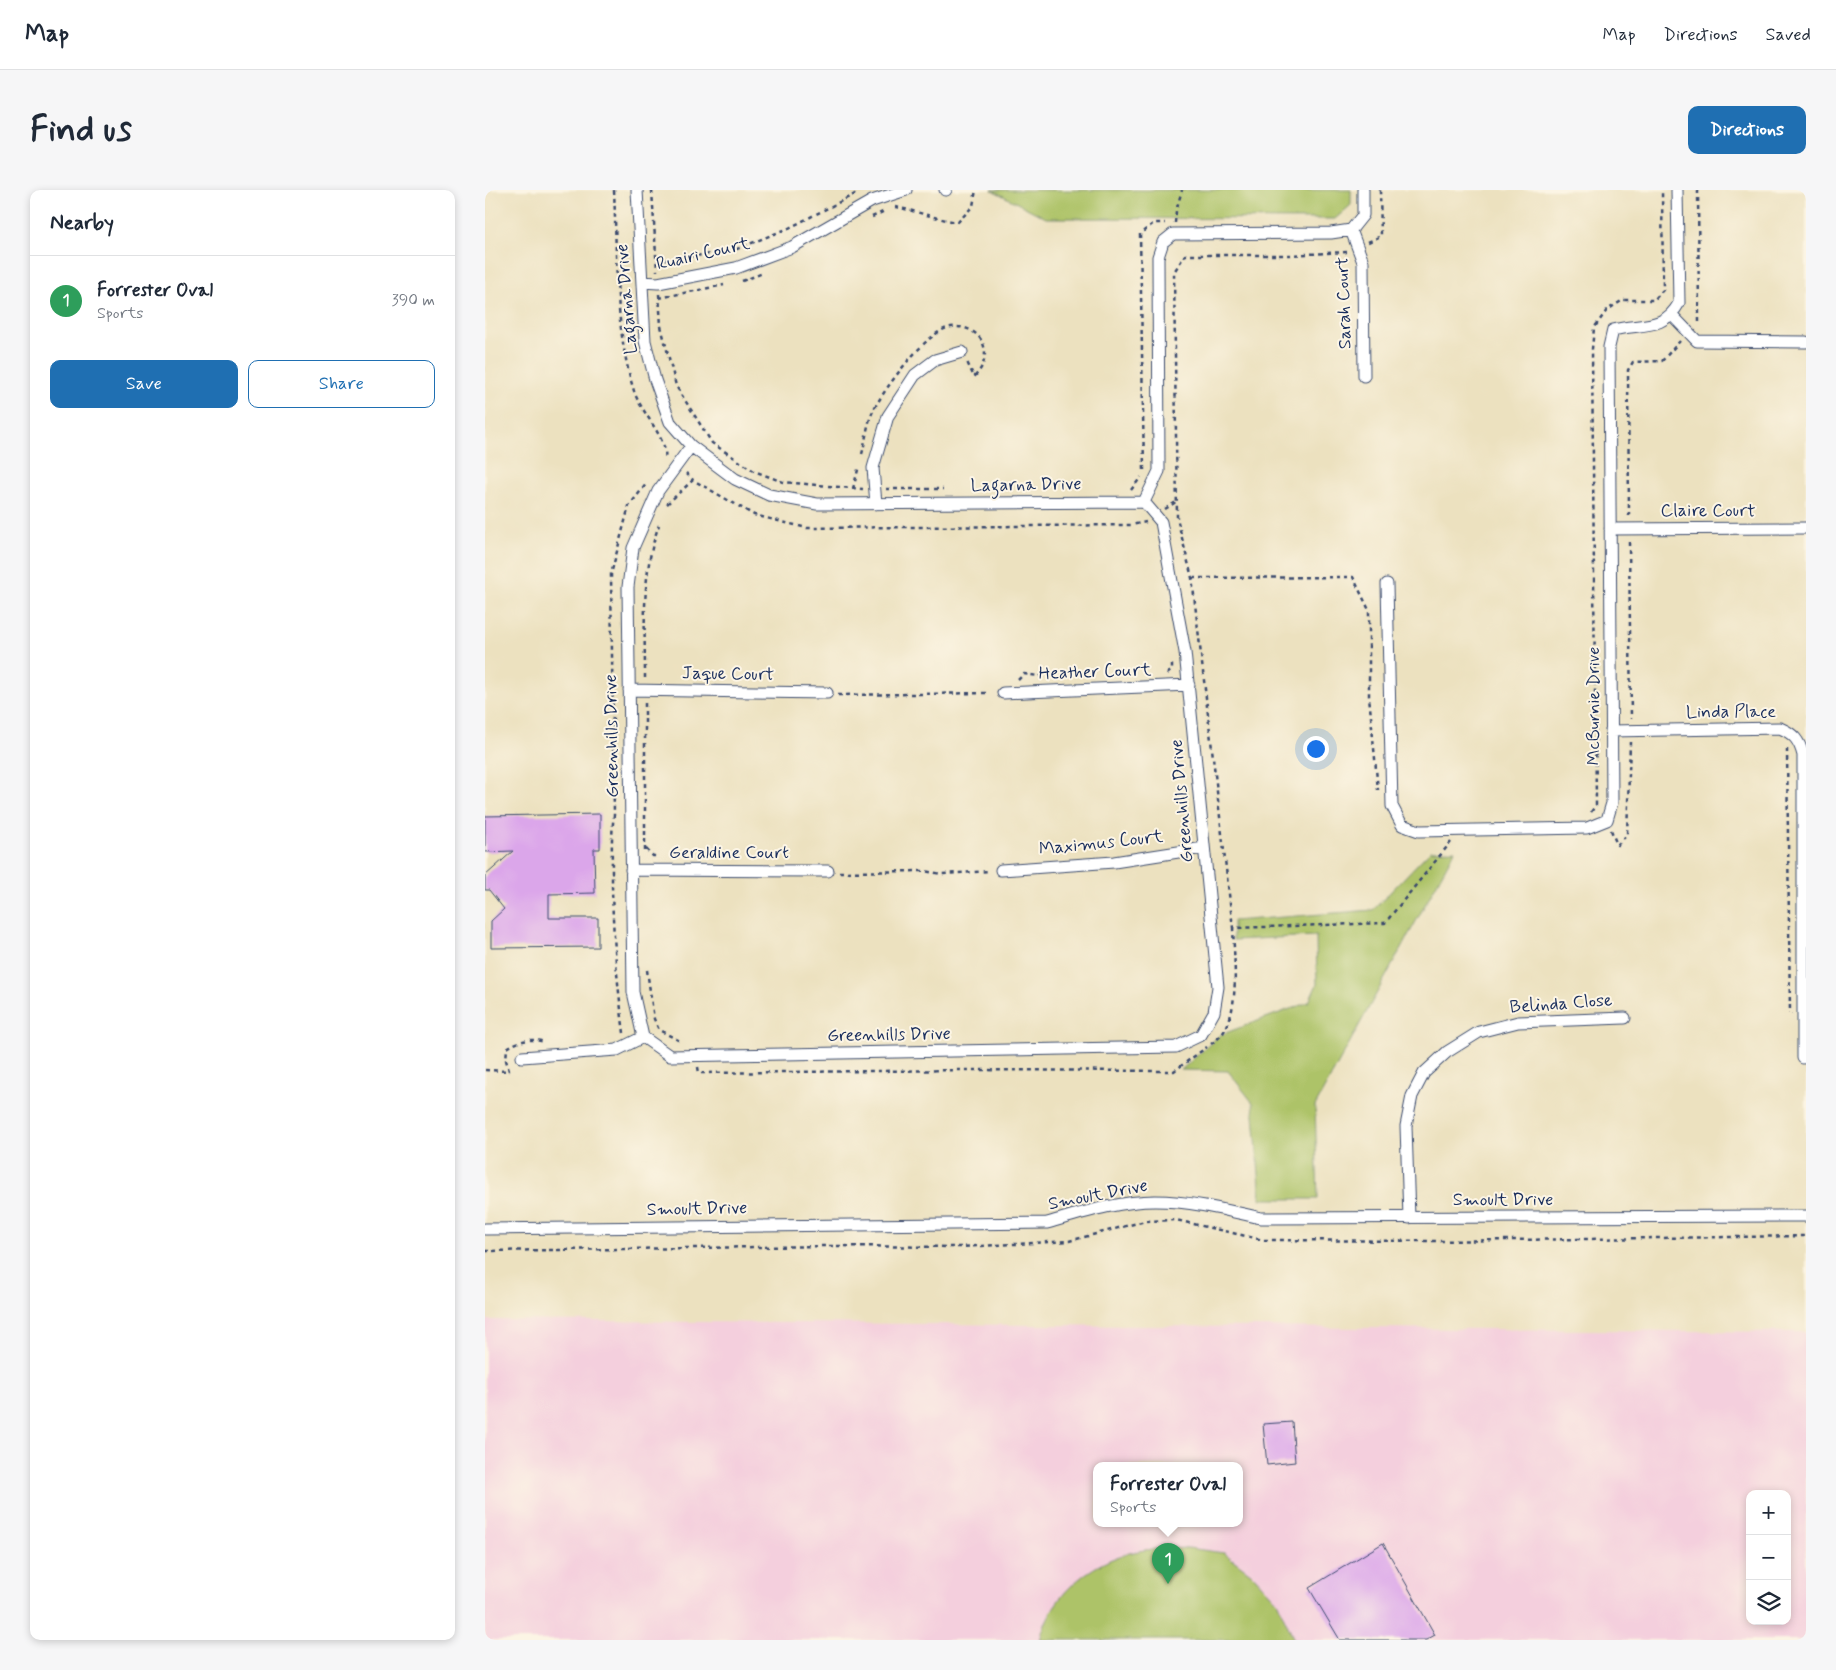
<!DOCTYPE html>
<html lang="en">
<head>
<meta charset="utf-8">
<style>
  :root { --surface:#fff; --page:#f6f6f7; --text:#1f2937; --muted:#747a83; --line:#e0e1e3; --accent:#1f6fb2 }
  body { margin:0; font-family:Mynerve,sans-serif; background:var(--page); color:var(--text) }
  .controls { position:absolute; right:15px; bottom:15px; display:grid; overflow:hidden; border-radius:10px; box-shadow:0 2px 8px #0003 }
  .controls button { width:45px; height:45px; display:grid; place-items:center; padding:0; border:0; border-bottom:1px solid var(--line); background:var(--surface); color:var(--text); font:25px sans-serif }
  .you { position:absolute; left:830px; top:558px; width:18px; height:18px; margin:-12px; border:4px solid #fff; border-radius:50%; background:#1a73e8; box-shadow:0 0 0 8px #1a73e833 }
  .badge { display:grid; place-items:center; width:32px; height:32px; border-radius:50%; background:var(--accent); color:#fff; font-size:16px; font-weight:700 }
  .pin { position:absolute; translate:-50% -41px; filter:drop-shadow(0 1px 2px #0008) }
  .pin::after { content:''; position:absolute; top:26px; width:18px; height:15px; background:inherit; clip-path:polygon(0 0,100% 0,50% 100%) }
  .popup { position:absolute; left:608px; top:1272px; width:150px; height:65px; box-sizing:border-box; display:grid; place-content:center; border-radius:10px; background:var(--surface); filter:drop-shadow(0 1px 4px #0005); font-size:16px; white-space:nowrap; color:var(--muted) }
  .popup b { font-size:19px; color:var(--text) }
  .popup::after { content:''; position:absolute; left:50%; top:100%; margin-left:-10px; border:10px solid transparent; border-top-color:var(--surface) }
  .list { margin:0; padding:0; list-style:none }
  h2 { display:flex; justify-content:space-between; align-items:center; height:65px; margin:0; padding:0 20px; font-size:21px }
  h2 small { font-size:16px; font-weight:400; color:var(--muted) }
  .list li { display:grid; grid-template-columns:32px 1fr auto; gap:15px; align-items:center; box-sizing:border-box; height:90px; padding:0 20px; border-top:1px solid var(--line) }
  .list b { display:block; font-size:19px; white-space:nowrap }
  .list p { margin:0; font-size:16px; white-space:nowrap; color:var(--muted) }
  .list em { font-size:16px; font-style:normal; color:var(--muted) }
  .actions { display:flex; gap:10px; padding:15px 20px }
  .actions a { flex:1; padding:11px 0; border:1px solid var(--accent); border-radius:10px; text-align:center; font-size:18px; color:var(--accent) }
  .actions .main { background:var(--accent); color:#fff }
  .icon { flex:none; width:28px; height:28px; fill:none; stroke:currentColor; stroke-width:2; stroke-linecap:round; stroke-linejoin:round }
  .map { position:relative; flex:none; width:1321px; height:1450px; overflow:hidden; border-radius:10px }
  header { display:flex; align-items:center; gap:30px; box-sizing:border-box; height:70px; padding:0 25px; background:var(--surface); border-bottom:1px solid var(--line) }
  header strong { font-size:24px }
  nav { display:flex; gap:28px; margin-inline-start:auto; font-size:18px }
  .intro { display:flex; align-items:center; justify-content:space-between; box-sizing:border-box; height:120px; padding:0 30px }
  h1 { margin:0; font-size:35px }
  .button { padding:12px 22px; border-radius:10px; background:var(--accent); color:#fff; font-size:18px; font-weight:700 }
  main { display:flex; gap:30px; padding:0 30px }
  aside { flex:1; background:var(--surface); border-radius:10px; box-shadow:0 2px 8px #0003 }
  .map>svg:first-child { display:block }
</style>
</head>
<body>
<header>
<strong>Map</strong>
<nav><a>Map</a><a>Directions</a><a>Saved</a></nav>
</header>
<div class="intro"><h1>Find us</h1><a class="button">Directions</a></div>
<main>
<aside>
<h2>Nearby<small></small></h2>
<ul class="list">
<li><span class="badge" style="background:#2e9e5b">1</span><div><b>Forrester Oval</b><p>Sports</p></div><em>390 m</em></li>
</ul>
<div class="actions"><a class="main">Save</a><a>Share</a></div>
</aside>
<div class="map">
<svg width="1321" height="1450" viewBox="0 0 1321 1450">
  <rect width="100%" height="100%" fill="#fcf5e5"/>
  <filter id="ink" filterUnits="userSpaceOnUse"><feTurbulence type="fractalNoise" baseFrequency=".02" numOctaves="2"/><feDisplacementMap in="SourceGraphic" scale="10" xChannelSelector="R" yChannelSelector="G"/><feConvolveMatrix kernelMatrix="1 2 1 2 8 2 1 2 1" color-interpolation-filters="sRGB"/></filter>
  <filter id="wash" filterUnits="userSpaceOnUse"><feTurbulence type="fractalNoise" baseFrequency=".0096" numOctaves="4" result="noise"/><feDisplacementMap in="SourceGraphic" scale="20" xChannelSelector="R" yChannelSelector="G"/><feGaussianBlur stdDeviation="1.12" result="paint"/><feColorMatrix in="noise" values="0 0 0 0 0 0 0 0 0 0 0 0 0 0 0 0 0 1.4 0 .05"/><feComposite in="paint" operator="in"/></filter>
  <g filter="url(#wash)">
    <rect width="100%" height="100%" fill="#ece1bf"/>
    <!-- built -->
    <path fill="#f4cfdd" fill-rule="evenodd" d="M0,1130L1321,1142V1450H0ZM612,1275H754V1333H612ZM1265,1304H1302V1431H1265Z"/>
    <!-- green -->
    <path fill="#adc368" stroke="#647963" d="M507,0H866V15L850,29L561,28Z
      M970,660L830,916L833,1009H776L768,913L743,881L696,880L735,845L824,812L832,794L831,746L748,750V731L888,720L945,661Z
      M703,1358L739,1363L767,1384L792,1411L809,1450H555C566,1402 612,1366 660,1360C674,1358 689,1359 703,1358Z"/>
    <g id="blocks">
      <!-- building -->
      <path fill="#dba6ea" d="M115,624V659H109L110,703L64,704V728H113V757L6,758V731L19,719L4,700H0V686L28,661L0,662V626Z
        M807,1232L810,1272L782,1275L778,1234Z
        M898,1353L950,1445L941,1450H855L824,1398Z"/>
    </g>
  </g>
  <g filter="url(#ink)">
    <use href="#blocks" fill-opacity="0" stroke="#3a4a6d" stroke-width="1"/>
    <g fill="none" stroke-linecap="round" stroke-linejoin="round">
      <defs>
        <path id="minor" d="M152,0L160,151L170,190L185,232L206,256L250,289L284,305L332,314L659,312L674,281L673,67L678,52L688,44L846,43L866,40L878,25V0
          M460,0H461
          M866,40L878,72L879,186
          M157,92L173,93L251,78L307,57L387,11L421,0
          M1187,125L1212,151L1321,152
          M206,256L173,301L148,358L143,397L148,802L158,847L185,866L691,857L716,845L729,822L733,797L700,462L676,332L659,312
          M391,314L388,278L403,226L430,185L450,170L477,162
          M1125,339L1321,338
          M902,394L907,616L917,635L934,641L1102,638L1122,630L1127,613L1124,157L1128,140C1155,133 1179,141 1194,113L1192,0
          M144,500L342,503
          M518,503L704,495
          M1126,541L1295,538C1309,544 1314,550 1318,565V868
          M146,680L343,681
          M516,680L629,672L719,658
          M37,867L132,860L158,847
          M924,1028L921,936L927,906L939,883L962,862L994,842L1033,832L1140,828
          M0,1039L562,1033C597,1023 634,1011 670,1011C706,1011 741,1020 776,1028L1321,1026"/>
      </defs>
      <!-- minor casing -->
      <use href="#minor" stroke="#3a4a6d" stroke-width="13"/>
      <!-- path -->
      <path stroke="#3a4a6d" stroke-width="2.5" stroke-dasharray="4 4" stroke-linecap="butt" d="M129,0C132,66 129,137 149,201C155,221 184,250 180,269
        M167,0L172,81
        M1213,0L1214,133
        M410,17C432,21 451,29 473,32L488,16L491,0
        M387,27L400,21
        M690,33L691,21L697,0
        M883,52L896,46L895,0
        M862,62L804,65H700L689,82L692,328L707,388L748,738L900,733L966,652
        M172,71L247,61L304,38L372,3
        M257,91L278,83
        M174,104L176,136L191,196L227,253L269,281L298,292L378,299
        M174,108L239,95
        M377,264C381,250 382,232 389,219C400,198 442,140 466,137C498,134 511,166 489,187L482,172
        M659,280L655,44L669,33H680
        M201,283L208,290
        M368,299L374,276
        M401,299H458
        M646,300L656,287
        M182,314L208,290L269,325L322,338L646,335L661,332
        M680,319L691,312
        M1144,326L1143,180L1148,172L1177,171L1195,151
        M1144,352L1146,529
        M707,388L868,387L884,420V506L893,600
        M682,484L687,480V474
        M160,488C160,437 156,383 174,335
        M533,490L539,484L560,487
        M353,505L505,503
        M160,513V663
        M1302,559L1305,824
        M1106,622L1111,615L1107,159L1109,138L1122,120L1138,110H1169L1178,100L1177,0
        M1126,640L1132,655L1142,645L1145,552
        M161,659L168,666H174
        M354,682L439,681L457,684L505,681
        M162,780L169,829L174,840L197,852
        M139,843C132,791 127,739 127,686C127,666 126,645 129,625L126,384L144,316L162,293
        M726,854C730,851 735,847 738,843C755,819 749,766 748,738
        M213,877L214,883L482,880L689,881L722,857
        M0,880L24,881L21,870L22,858C35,850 45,848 60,852
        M0,1061L344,1056L476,1057L584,1051L660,1031L691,1030L778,1050L951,1051L1321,1046"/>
      <!-- minor -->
      <use href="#minor" stroke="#fff" stroke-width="11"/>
    </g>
  </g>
  <g text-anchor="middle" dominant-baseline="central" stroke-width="4" stroke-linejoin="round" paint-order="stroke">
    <!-- street labels -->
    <g font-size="18" fill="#1b2f5e" stroke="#fcf5e5">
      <text transform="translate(218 64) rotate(-13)">Ruairi Court</text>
      <text transform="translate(142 109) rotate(-95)">Lagarna Drive</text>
      <text transform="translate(859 113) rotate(-92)">Sarah Court</text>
      <text transform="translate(541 295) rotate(-1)">Lagarna Drive</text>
      <text x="1223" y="321">Claire Court</text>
      <text transform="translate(610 482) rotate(-2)">Heather Court</text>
      <text transform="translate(243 484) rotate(1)">Jaque Court</text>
      <text transform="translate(1109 516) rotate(-90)">McBurnie Drive</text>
      <text x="1246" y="522">Linda Place</text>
      <text transform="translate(127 546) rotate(-91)">Greenhills Drive</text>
      <text transform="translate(697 611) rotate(-95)">Greenhills Drive</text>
      <text transform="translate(616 653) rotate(-6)">Maximus Court</text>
      <text x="244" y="663">Geraldine Court</text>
      <text transform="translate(1076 814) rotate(-4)">Belinda Close</text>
      <text transform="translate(404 845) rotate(-1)">Greenhills Drive</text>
      <text transform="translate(613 1005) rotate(-11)">Smoult Drive</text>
      <text x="1018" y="1010">Smoult Drive</text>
      <text transform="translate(212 1019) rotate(-1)">Smoult Drive</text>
    </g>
  </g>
</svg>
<div class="controls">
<button>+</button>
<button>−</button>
<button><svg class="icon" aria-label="layers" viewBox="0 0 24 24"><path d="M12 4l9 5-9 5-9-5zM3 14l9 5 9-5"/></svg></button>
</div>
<div class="you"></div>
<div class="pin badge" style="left:683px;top:1394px;background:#2e9e5b">1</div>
<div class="popup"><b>Forrester Oval</b>Sports</div>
</div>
</main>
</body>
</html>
